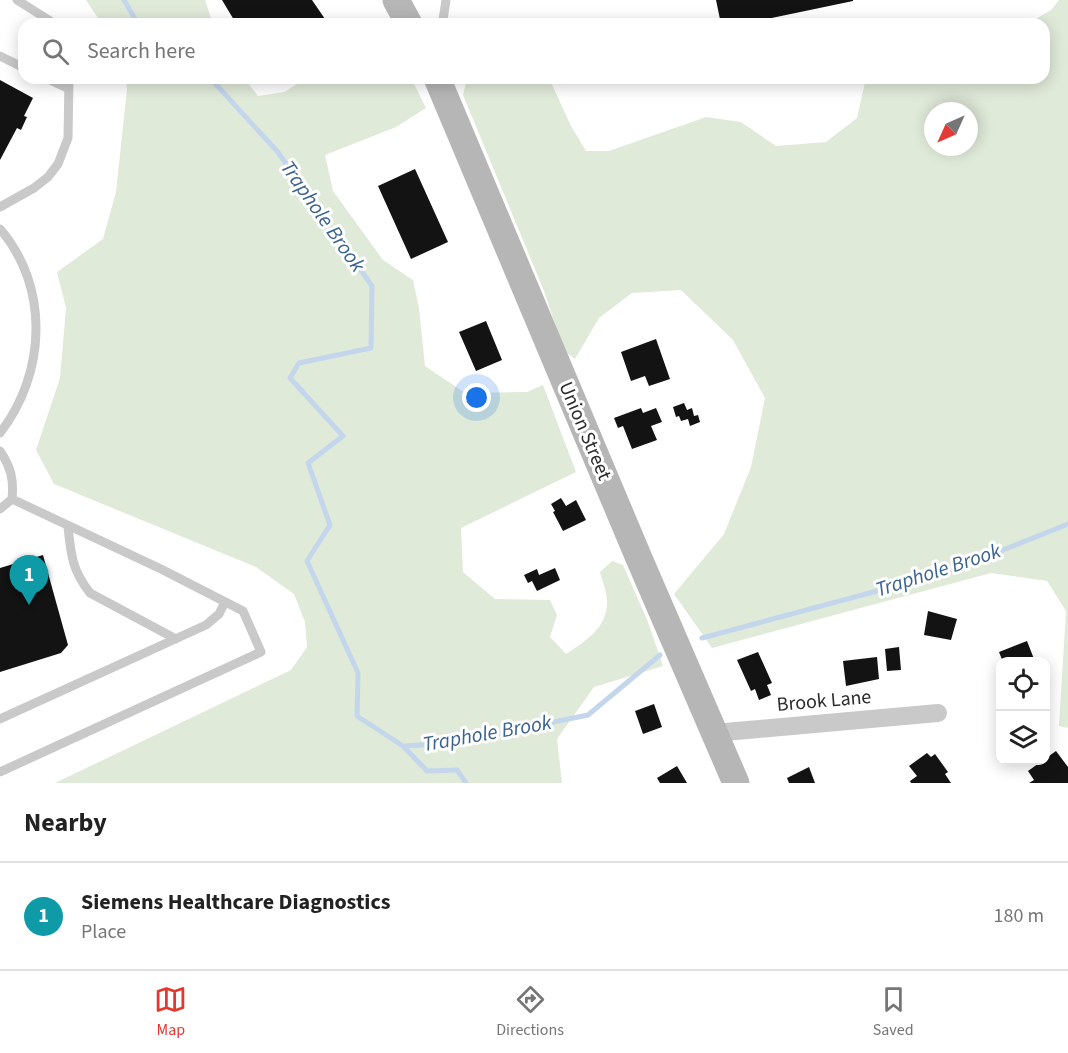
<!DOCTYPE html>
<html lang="en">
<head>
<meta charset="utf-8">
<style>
  :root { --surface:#fff; --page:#f6f6f6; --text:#222; --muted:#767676; --line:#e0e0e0; --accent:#e7362a }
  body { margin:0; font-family:"Source Sans 3",sans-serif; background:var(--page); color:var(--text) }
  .controls { position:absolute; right:18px; bottom:18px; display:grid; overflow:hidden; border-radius:12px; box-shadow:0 3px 15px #0003 }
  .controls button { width:54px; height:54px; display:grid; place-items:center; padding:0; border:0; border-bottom:2px solid var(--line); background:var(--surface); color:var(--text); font:30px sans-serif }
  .compass { position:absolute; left:924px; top:102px; width:54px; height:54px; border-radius:50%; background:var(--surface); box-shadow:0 3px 15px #0003; rotate:225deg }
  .you { position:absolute; left:477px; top:398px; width:21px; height:21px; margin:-15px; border:4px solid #fff; border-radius:50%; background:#1a73e8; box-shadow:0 0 0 9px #1a73e833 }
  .badge { display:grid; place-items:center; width:39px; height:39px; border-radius:50%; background:var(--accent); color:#fff; font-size:20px; font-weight:700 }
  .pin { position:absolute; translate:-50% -50px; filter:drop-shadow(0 2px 3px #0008) }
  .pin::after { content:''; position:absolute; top:32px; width:21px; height:18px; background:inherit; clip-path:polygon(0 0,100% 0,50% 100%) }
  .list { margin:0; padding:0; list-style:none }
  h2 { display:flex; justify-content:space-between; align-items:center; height:78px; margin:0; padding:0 24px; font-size:26px }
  h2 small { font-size:20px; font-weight:400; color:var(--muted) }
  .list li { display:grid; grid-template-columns:39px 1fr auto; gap:18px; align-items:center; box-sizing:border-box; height:108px; padding:0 24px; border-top:2px solid var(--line) }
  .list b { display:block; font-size:22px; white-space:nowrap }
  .list p { margin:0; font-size:20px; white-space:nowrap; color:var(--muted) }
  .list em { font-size:20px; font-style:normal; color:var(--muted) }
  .icon { flex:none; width:33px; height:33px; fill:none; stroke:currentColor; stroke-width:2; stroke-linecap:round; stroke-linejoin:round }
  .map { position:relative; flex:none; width:1068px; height:783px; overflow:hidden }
  .search { position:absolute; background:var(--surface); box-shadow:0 3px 15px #0003; left:18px; right:18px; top:18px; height:66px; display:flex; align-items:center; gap:15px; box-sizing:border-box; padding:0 21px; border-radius:18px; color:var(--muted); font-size:22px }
  .sheet { height:186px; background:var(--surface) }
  nav { display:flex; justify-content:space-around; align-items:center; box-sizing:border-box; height:84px; border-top:2px solid var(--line); background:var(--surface); font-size:16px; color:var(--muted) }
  nav a { display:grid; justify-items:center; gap:3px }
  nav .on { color:var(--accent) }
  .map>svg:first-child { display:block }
</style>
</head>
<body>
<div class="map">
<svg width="1068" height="783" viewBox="0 0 1068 783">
  <rect width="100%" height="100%" fill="#fff"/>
  <!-- green -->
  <path fill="#e0ead9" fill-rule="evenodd" d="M86,0H205L213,24H102Z
    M1059,0H1068V728L1059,726L1066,611L1047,581L991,573L712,648L674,594L724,534L751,467L765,398L733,340L681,290L632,293L599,318L575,359L564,351L544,291L463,95L467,79L549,78L571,126L586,151H609L706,117L741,122L776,146L826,142L857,118L866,78H1044V24H1027L1051,10ZM933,111H969V147H933Z
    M126,78H244L258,96L284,92L307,78H411L426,108L396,127L325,155L333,191L383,260L413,280L419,308L425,366L465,393L527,392L543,385L576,472L461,528L463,572L495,599L550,600L557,615L550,637L566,654C584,642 606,629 607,604C608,594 602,581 600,572L612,561L623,565L648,622L663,666L594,687L557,739L562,783H55L291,670L307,647L305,622L294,594L256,567L54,484L36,450L60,378L66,308L57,272L103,239L116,192L127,89Z"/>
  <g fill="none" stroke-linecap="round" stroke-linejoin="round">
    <!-- stream -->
    <path stroke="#c4d6eb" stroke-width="5" d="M124,0L138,24
      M210,78L277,151L372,286L371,348L299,363L290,378L343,436L308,463L330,525L307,561L358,673L357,716L403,746L451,743L588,715L660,655
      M702,638L948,572L1068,524
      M403,746L427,771L457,770L466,783"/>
  </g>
  <!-- building -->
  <path fill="#131313" d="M222,0H312L325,19L317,24H228L234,20Z
    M716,0H853V1L743,24H721Z
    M0,80L33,98L24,116L27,117L21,130L17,128L0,160Z
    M415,169L448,242L411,259L378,186Z
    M486,321L502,360L476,371L459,332Z
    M656,339L670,379L649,386L645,376L631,381L621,352Z
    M684,403L687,410L692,408L694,416L698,415L700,422L690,426L688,419L681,421L679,416L676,417L673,407Z
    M641,408L643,413L656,408L662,422L651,426L657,440L632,449L623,426L618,428L614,418Z
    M561,498L566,506L576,500L586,520L563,531L553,512L555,511L551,504Z
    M43,555L68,645L61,653L0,672V568Z
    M555,568L560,580L537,591L532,581L528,583L524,575L537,569L539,575Z
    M928,611L957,619L951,640L924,635Z
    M1027,641L1034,659L1029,662H1003L999,652Z
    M899,647L901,670L887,671L885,649Z
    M758,652L772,683L767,685L771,695L759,700L755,689L751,691L737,660Z
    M877,657L879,679L846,686L843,661Z
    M654,704L662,727L643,734L635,711Z
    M1056,751L1068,767V783H1029L1034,780L1028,771Z
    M927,753L931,757L935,754L948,772L945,774L951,783H911L910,781L917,776L909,766Z
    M677,766L687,783H660L657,778Z
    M809,767L815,783H789L787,778Z"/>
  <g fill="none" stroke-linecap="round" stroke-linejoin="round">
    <!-- lane -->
    <path stroke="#c9c9c9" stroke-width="9" d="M17,0L55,24
      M440,24L443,20L446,0
      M0,56L24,68
      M46,78L67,88
      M0,207L34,188L48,177L58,164L68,138L69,78
      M0,229C50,287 46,374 0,433
      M0,451C11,467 14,480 12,499L0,509
      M68,527C71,555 72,570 90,593L176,639
      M0,719L206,625L219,614L225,602
      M0,772L261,652L243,611L161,569L12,499"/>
    <!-- street -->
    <path stroke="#c9c9c9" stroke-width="18" d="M714,733L938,713"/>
    <!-- secondary -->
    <path stroke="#b6b6b6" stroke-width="27" d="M396,0L409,24
      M437,78L638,556L736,783"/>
  </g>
  <g text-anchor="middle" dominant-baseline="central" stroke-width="6" stroke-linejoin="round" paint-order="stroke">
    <!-- street labels -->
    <g font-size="20" fill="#2c2c2c" stroke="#fff">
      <text transform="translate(585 431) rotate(67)">Union Street</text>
      <text transform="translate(824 701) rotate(-5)">Brook Lane</text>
    </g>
    <!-- water labels -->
    <g font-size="21" font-style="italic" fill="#3a628f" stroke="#fff">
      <text transform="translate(323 216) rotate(55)">Traphole Brook</text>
      <text transform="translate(938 570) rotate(-18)">Traphole Brook</text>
      <text transform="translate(487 733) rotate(-10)">Traphole Brook</text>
    </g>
  </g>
</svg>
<div class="controls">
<button><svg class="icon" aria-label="locate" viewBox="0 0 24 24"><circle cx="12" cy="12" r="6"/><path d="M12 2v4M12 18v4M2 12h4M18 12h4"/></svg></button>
<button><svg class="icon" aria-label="layers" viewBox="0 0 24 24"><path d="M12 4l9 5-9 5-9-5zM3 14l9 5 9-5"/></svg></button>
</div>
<svg class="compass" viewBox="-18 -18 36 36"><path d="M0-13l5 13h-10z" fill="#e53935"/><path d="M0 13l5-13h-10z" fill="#767676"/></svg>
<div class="you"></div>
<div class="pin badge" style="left:29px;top:605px;background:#0f9aa8">1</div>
<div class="search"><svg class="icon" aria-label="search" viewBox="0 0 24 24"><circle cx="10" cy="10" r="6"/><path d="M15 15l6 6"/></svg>Search here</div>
</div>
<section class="sheet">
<h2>Nearby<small></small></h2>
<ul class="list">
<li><span class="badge" style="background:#0f9aa8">1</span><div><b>Siemens Healthcare Diagnostics</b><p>Place</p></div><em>180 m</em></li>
</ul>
</section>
<nav>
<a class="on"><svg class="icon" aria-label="map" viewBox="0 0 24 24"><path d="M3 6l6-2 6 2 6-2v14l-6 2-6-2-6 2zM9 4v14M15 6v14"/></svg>Map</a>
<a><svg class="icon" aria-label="directions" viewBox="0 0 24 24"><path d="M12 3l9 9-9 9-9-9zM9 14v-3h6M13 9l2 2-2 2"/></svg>Directions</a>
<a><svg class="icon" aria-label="saved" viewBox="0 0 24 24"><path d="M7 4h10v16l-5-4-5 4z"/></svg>Saved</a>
</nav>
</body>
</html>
